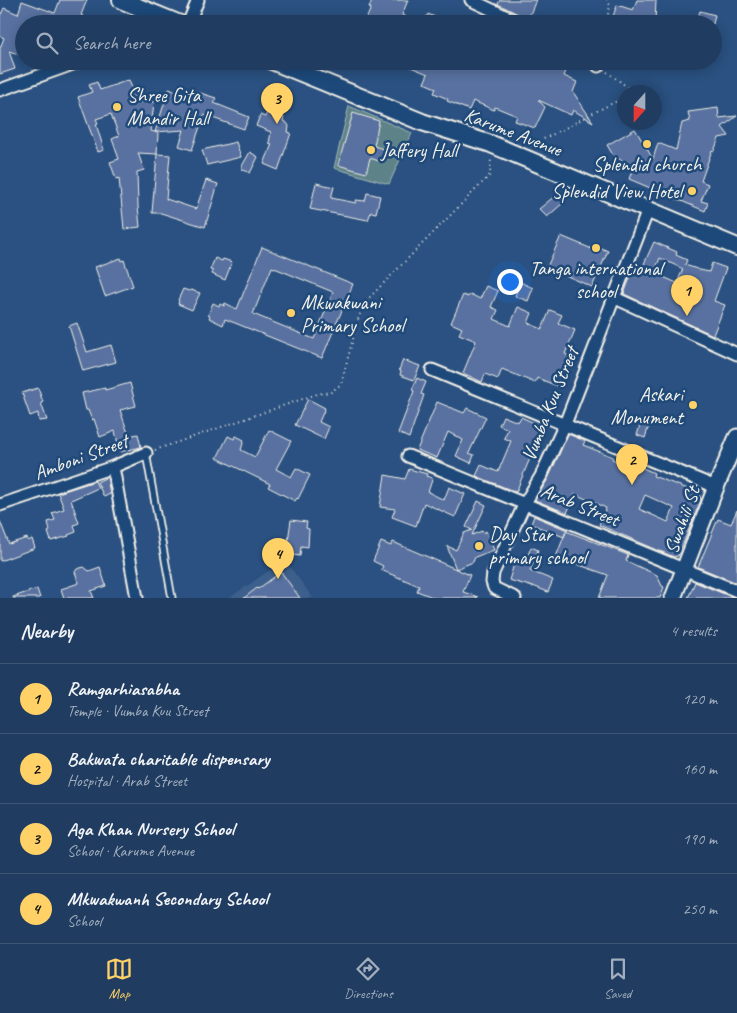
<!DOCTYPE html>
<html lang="en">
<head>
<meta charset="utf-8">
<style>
  :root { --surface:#203d61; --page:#2d486a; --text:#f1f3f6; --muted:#a2aebd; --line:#3d5676; --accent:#ffd166 }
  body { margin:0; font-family:Caveat,sans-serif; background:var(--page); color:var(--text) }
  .compass { position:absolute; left:617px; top:85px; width:45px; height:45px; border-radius:50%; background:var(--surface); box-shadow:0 2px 12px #0003; rotate:201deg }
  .you { position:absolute; left:509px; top:281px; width:18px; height:18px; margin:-12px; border:4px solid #fff; border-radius:50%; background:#1a73e8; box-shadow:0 0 0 8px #1a73e833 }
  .badge { display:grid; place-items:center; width:32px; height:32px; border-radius:50%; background:var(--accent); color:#111; font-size:16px; font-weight:700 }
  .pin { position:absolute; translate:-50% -41px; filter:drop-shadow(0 1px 2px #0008) }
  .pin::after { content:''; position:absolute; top:26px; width:18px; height:15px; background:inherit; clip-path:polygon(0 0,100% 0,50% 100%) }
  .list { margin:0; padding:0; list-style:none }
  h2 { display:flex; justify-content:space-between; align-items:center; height:65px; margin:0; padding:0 20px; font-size:21px }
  h2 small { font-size:16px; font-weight:400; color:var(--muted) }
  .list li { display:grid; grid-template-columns:32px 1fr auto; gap:15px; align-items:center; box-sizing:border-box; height:70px; padding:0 20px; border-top:1px solid var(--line) }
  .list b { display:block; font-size:19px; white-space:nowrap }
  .list p { margin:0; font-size:16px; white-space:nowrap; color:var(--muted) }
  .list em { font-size:16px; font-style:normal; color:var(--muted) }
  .icon { flex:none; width:28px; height:28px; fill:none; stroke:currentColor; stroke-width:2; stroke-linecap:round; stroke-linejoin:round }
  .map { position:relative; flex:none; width:737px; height:598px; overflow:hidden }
  .search { position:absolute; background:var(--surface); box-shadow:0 2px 12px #0003; left:15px; right:15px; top:15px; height:55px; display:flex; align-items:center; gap:12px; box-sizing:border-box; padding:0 18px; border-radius:28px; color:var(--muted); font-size:19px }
  .sheet { height:345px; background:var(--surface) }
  nav { display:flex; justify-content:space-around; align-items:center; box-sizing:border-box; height:70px; border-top:1px solid var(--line); background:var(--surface); font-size:14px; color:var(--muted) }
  nav a { display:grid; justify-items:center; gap:2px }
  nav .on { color:var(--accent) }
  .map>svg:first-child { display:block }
</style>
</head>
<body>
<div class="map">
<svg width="737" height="598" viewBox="0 0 737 598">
  <rect width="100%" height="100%" fill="#2a5181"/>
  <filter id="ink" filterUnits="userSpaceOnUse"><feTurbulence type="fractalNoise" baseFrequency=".02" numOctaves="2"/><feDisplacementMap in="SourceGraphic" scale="10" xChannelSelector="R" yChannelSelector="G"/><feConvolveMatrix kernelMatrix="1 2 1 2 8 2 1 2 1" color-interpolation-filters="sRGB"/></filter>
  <g filter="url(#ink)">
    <!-- built -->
    <path fill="#3c5e8c" d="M285,560L313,598H229Z"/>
    <!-- green -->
    <path fill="#5d8287" stroke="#a8bab8" d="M349,106L412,133L389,184L334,168Z"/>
    <!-- building -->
    <path fill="#5971a0" stroke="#f4f1e8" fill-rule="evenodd" d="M60,0H87L81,15L84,16L81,24H24V56L9,51L15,69L0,74V48L4,38L0,36V17L4,8L18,14L22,1L55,13Z
      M372,0H408L402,15L422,24H364L371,8H369Z
      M500,0H536L528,19L498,4Z
      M637,0H656L655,24H623L612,19L617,5L633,10Z
      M700,11L715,15L713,24H696Z
      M428,14L451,24H423Z
      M396,61H507L511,63L512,61H551L552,65L566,71L564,76L577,82L573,92L593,122L573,110L571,115L538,100L545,107L535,128L515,121L517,116L495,107L494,110L473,101L469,110L447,101L448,99L434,93L436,88L424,83L428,74Z
      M129,80L137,102L154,101L151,131L158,133L157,154L138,153L144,170L137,172L138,206L140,227L124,229L119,178L116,179L110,162L119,159L112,139L119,136L111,114L96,119L98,123L96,124L104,150L98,152L78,97L92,92L89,85L97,82L100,90Z
      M169,89L195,98L197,92L216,98L214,103L249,117L244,129L204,115L192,150L179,146L184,130L155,132Z
      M718,108L719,118L737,116L722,127L729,136L719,138L714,151L712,150L701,181L708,184L701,201L708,203L705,211L629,179L633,168L613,155L607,145L635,129L653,159L658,143L676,150L682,123L690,121L688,112Z
      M267,113L275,115L276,114L284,117L283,121L287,123L289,126L288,132L291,133L278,170L264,164L272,144L269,143L271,132L256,126L260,115L265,117Z
      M353,113L379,121L374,146L386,150L382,162L370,158L366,173L338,165Z
      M236,142L241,157L207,165L202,150Z
      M250,152L258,157L250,173L242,169V166Z
      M157,154L170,155L166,199L196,209L206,180L218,184L205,227L161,213H152Z
      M316,183L334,187L331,198L356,203V200L365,201L367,193L380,196L376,213L371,212L368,220L310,209Z
      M556,195L563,203L547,217L539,209Z
      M561,236L592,249L594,245L608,251L592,287L547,267Z
      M654,242L677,252L676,255L687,260L685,265L700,270L709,272L712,263L726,268L714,301L725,305L713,335L624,294L635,265L642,268ZM660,258L683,269L677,283L654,273Z
      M262,247L353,284L322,358L225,319L223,325L209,318L210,316L208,315L213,303L219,306L220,304L224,306L225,303L237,309ZM272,267L333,292L314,339L253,314Z
      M121,258L122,261L124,260L133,286L105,296L95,267Z
      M215,258L222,261L223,259L232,262L225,280L212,274L213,271L210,270Z
      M520,282L533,288L528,301L515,296Z
      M486,286L498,291L491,307L498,310L494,319L510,326L518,307L532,313L528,323L542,329L550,310L562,315L558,323L575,330L565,354L573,358L560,387L537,378L535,383L502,369L498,379L485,374L482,382L463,373L476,341L459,334L462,328L451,323L463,295L468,297L470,294L480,299Z
      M183,289L189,291L191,290L200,293L192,310L178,304L179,301L178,300Z
      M77,323L87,352L111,345L116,362L83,371L69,326Z
      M403,360L420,366L414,380L400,375L401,371L399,370Z
      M417,378L426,382L421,394L424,395L409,438L398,433L414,391L412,390Z
      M130,383L136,406L120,410L129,436L138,434L141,447L120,452L115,431L100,437L94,419L92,420L88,410H86L82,393L105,388V390Z
      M38,388L43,402L41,403L47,420L39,421L38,413L30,416L22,393Z
      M308,399L325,408L319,422L329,427L324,439L295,425Z
      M437,402L464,413L467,408L486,417L469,453L474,455L471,463L456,456L463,440L448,432L437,458L417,450Z
      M503,416L518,422L521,417L543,427L516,492L476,476L481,465L498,472L511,441L504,438L508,429L499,425Z
      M642,419L650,422L645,438L637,435Z
      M269,430L291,441L276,469L291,477L296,468L310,475L298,499L297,498L295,501L268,487L270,484L217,458L228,436L234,439L236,436L244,440L241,450L255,457Z
      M568,434L585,441L583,445L613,457L612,459L630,467L632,463L654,473L653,476L699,493L701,500L678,556L674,557L599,525L606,508L575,494L567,513L535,500L548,479ZM645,495L674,508L668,522L639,509Z
      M409,469L427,474L426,476L432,478V480L428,492L444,500L449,487L465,494L455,517L424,503L416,526L392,517L395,509L380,507L385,475L405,479Z
      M107,477L110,494L104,497L97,482Z
      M95,481L98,488L71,500L79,523L74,525L76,532L68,535L69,536L51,541L48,532L50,531L48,522L55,520L52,513L64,509L58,493Z
      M478,501L486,505L472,535L482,531L483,533L486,531L494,550L475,557L473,562L456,569L447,546L456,550L464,533L472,530L466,527Z
      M737,510V583L698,567L718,519L731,524Z
      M534,516L567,530L564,537L531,524Z
      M291,520L307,522L306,528L309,529L308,547L301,546L300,556L286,554Z
      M0,521L9,544L27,538L28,541L32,539L35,548L0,561Z
      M566,531L628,555L626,561L657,575L662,586L664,587L660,598H599L608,575L556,557Z
      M381,542L391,546L393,542L470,575L463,592L478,597L477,598H435L417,591L419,586L381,570L383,566L373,561Z
      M531,547L538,550L530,571L553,580L548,592L533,586V587L509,580L515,561L525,563Z
      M84,567L89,571L100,567L106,586L91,591L94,598H64L61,589L79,583L75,572L77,569Z
      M281,572L300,598H244L257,588L258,589Z
      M695,582L734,598H688Z
      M37,589L40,598H13V597Z"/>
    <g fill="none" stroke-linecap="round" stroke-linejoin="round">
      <defs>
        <path id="service" d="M146,453L172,598"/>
        <path id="minor" d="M471,0L522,24
          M188,24L198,0
          M595,61L598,66
          M0,90L81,61
          M613,297L737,354
          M432,370L716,487
          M408,456L737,591
          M113,467L137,598
          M0,505L113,467L146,453
          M515,598L494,588L492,582L493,573L525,503L541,476L565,424L648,210"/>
        <path id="tertiary" d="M673,598L716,487L737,437"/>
        <path id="secondary" d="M121,0L180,24
          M272,61L422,122L491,144L737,247"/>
      </defs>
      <!-- service casing -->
      <use href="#service" stroke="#f4f1e8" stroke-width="9"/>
      <!-- minor casing -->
      <use href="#minor" stroke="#f4f1e8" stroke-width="15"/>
      <!-- tertiary casing -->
      <use href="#tertiary" stroke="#f4f1e8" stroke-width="19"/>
      <!-- secondary casing -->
      <use href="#secondary" stroke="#f4f1e8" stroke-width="20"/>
      <!-- path -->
      <path stroke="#f4f1e8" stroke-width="2" stroke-dasharray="1 4" stroke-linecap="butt" d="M606,24L610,5L607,0
        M607,72L630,89L629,92
        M530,145C563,131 592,112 624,98
        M155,450L317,394L331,392L341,384L359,316L370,297L490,175L491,157"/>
      <!-- service -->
      <use href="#service" stroke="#1f4a7a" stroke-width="5.5"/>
      <!-- minor -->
      <use href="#minor" stroke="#1f4a7a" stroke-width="11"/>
      <!-- tertiary -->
      <use href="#tertiary" stroke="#1f4a7a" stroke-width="15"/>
      <!-- secondary -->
      <use href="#secondary" stroke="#1f4a7a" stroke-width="16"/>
    </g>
  </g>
  <!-- markers -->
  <g fill="#ffd166" stroke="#1f4a7a" stroke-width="2">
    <circle cx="117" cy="107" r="5"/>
    <circle cx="647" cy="144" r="5"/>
    <circle cx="371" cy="150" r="5"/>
    <circle cx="692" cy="191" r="5"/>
    <circle cx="596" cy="248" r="5"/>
    <circle cx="291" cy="313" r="5"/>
    <circle cx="693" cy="405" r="5"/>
    <circle cx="479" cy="546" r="5"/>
  </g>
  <g text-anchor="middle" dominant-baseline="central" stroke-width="5" stroke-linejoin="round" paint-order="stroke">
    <!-- poi labels -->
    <g font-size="20" fill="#f4f1e8" stroke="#1f4a7a" text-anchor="start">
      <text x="127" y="95">Shree Gita<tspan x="127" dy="23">Mandir Hall</tspan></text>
      <text x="381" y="150">Jaffery Hall</text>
      <text x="647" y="164" text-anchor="middle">Splendid church</text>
      <text x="682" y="191" text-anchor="end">Splendid View Hotel</text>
      <text x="596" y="268" text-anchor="middle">Tanga international<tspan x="596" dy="23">school</tspan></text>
      <text x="301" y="302">Mkwakwani<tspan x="301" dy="23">Primary School</tspan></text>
      <text x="683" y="394" text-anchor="end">Askari<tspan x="683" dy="23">Monument</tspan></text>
      <text x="489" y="534">Day Star<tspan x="489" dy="23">primary school</tspan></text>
    </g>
    <!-- street labels -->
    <g font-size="20" fill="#f4f1e8" stroke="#1f4a7a">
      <text transform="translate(513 132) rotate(21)">Karume Avenue</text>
      <text transform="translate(550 404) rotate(-68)">Vumba Kuu Street</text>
      <text transform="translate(81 457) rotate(-20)">Amboni Street</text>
      <text transform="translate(580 505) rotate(22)">Arab Street</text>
      <text transform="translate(682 520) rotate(-70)">Swahili St</text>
    </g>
  </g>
</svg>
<svg class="compass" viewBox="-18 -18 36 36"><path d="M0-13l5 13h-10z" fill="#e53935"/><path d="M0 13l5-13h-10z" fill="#a2aebd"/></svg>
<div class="you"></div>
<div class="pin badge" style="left:687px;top:316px">1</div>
<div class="pin badge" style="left:632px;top:485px">2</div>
<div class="pin badge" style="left:277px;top:124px">3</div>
<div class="pin badge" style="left:278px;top:579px">4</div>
<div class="search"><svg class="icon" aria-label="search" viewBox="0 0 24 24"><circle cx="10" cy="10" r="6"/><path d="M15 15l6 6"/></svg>Search here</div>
</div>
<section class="sheet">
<h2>Nearby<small>4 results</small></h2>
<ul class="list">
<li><span class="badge">1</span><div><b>Ramgarhiasabha</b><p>Temple · Vumba Kuu Street</p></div><em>120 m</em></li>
<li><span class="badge">2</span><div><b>Bakwata charitable dispensary</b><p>Hospital · Arab Street</p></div><em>160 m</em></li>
<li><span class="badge">3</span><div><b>Aga Khan Nursery School</b><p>School · Karume Avenue</p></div><em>190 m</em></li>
<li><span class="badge">4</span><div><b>Mkwakwanh Secondary School</b><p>School</p></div><em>250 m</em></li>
</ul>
</section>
<nav>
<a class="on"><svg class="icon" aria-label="map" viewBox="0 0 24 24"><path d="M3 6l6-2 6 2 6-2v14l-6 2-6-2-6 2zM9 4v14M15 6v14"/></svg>Map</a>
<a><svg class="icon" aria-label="directions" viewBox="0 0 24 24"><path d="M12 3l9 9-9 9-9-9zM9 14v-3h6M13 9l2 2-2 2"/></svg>Directions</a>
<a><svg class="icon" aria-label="saved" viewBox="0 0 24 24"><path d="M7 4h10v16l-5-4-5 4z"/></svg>Saved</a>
</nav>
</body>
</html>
